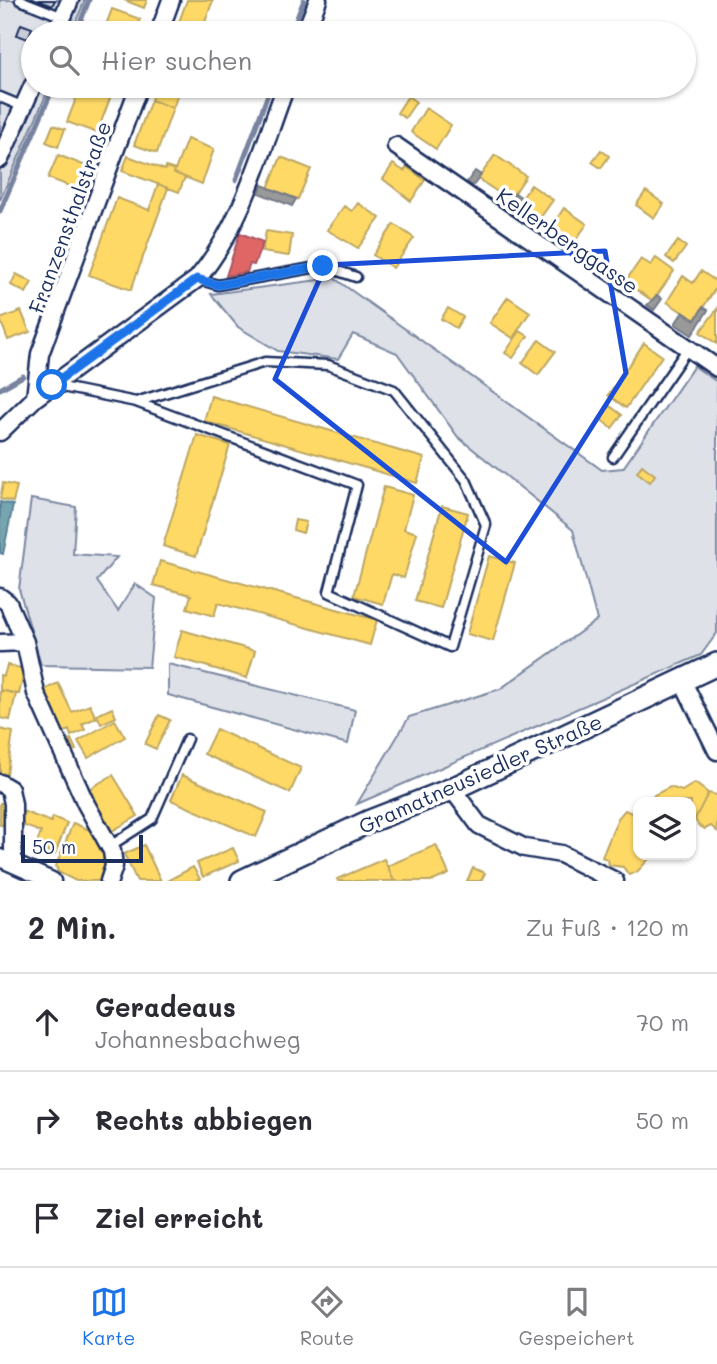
<!DOCTYPE html>
<html lang="de">
<head>
<meta charset="utf-8">
<style>
  :root { --surface:#fff; --page:#f2f2f3; --text:#2b2b33; --muted:#7c7c81; --line:#e1e1e2; --accent:#1a73e8 }
  body { margin:0; font-family:Mali,sans-serif; background:var(--page); color:var(--text) }
  .controls { position:absolute; right:21px; bottom:21px; display:grid; overflow:hidden; border-radius:14px; box-shadow:0 2px 5px #0004 }
  .controls button { width:63px; height:63px; display:grid; place-items:center; padding:0; border:0; border-bottom:2px solid var(--line); background:var(--surface); color:var(--text); font:35px sans-serif }
  .scale { position:absolute; left:21px; bottom:18px; width:122px; box-sizing:border-box; padding-left:7px; border:4px solid #1b2f5e; border-top:0; font-size:19px; line-height:24px; white-space:nowrap; color:#1b2f5e; -webkit-text-stroke:5px #fff; paint-order:stroke }
  .stop { position:absolute; width:21px; height:21px; margin:-16px; border:5px solid #1a73e8; border-radius:50%; background:#fff }
  .stop.end { background:#1a73e8; border-color:#fff; box-shadow:0 2px 7px #0008 }
  .list { margin:0; padding:0; list-style:none }
  h2 { display:flex; justify-content:space-between; align-items:center; height:91px; margin:0; padding:0 28px; font-size:30px }
  h2 small { font-size:23px; font-weight:400; color:var(--muted) }
  .list li { display:grid; grid-template-columns:46px 1fr auto; gap:21px; align-items:center; box-sizing:border-box; height:98px; padding:0 28px; border-top:2px solid var(--line) }
  .list b { display:block; font-size:26px; white-space:nowrap }
  .list p { margin:0; font-size:23px; white-space:nowrap; color:var(--muted) }
  .list em { font-size:23px; font-style:normal; color:var(--muted) }
  .icon { flex:none; width:38px; height:38px; fill:none; stroke:currentColor; stroke-width:2; stroke-linecap:round; stroke-linejoin:round }
  .map { position:relative; flex:none; width:717px; height:881px; overflow:hidden }
  .search { position:absolute; background:var(--surface); box-shadow:0 2px 5px #0004; left:21px; right:21px; top:21px; height:77px; display:flex; align-items:center; gap:18px; box-sizing:border-box; padding:0 24px; border-radius:38px; color:var(--muted); font-size:26px }
  .sheet { height:385px; background:var(--surface) }
  nav { display:flex; justify-content:space-around; align-items:center; box-sizing:border-box; height:98px; border-top:2px solid var(--line); background:var(--surface); font-size:19px; color:var(--muted) }
  nav a { display:grid; justify-items:center; gap:4px }
  nav .on { color:var(--accent) }
  .map>svg:first-child { display:block }
</style>
</head>
<body>
<div class="map">
<svg width="717" height="881" viewBox="0 0 717 881">
  <rect width="100%" height="100%" fill="#fff"/>
  <filter id="ink" filterUnits="userSpaceOnUse"><feTurbulence type="fractalNoise" baseFrequency=".0143" numOctaves="2"/><feDisplacementMap in="SourceGraphic" scale="14" xChannelSelector="R" yChannelSelector="G"/><feConvolveMatrix kernelMatrix="1 2 1 2 8 2 1 2 1" color-interpolation-filters="sRGB"/></filter>
  <g filter="url(#ink)">
    <!-- green -->
    <path fill="#dee1e7" stroke="#7c88a2" stroke-width="2" d="M0,0H85L71,33H33V86H50L0,200Z
      M334,278L602,470L623,468L694,366L717,382V633L701,655L357,804L409,717L500,689L597,620L573,530L458,437L397,353L353,334L338,359L278,351L238,327L211,294Z
      M31,499L76,507L73,554L117,557L97,581L118,611L135,584L156,598L149,667L41,665L19,589Z
      M168,664L355,710L348,744L168,695Z"/>
    <!-- homes -->
    <path fill="#ffd966" stroke="#bba664" stroke-width="2" d="M124,0H147L144,8Z
      M187,0H213L201,33H175Z
      M112,9L140,19L135,33H103Z
      M81,86L112,93L97,133L67,122Z
      M156,86H181L173,108L151,100Z
      M408,96L416,102L405,118L397,113Z
      M151,100L173,108L157,153L134,145Z
      M426,108L451,125L436,149L411,132Z
      M53,125L65,129L58,147L46,142Z
      M187,139L214,149L202,184L174,173Z
      M601,150L609,156L601,168L592,162Z
      M58,155L86,166L77,189L48,178Z
      M495,155L526,176L510,200L478,179Z
      M128,156L165,170L166,167L175,170L174,173L185,177L179,192L122,171Z
      M281,157L311,169L298,199L268,188Z
      M393,164L404,171L407,167L425,180L411,201L383,179Z
      M158,184L168,188L131,290L89,275L117,198L149,210Z
      M531,185L553,200L538,221L517,206Z
      M646,191L664,204L654,218L636,205Z
      M358,203L380,218L358,248L327,230L344,206L352,211Z
      M564,208L587,224L573,244L550,229Z
      M394,224L414,238L393,268L373,255Z
      M266,231L292,235L289,256L262,252Z
      M678,241L686,247L674,263L666,257Z
      M656,258L674,271L653,301L625,282L641,259L651,265Z
      M701,271L717,282V286L695,320L667,302L683,276L693,283Z
      M16,274L32,282L26,293L11,285Z
      M508,297L530,312L513,338L490,323Z
      M448,308L463,317L456,328L441,319Z
      M717,309V344L700,332Z
      M21,311L30,332L8,340L0,319Z
      M520,331L528,336L513,358L505,353Z
      M539,340L555,352L538,375L522,363Z
      M644,343L662,356L626,408L608,395Z
      M211,396L424,458L417,483L204,421Z
      M610,406L622,415L612,428L600,419Z
      M197,435L230,445L196,556L163,546Z
      M642,465L655,475L650,482L637,472Z
      M3,483L17,486L13,502L0,499Z
      M384,487L413,495L404,529L417,533L404,578L392,574L383,604L354,596Z
      M442,506L468,513L441,608L415,601Z
      M295,520L306,522L303,533L293,530Z
      M489,556L515,563L493,641L467,634Z
      M160,561L377,620L370,645L218,603L214,616L187,608L191,595L153,585Z
      M182,630L255,651L247,678L174,657Z
      M7,665L25,669L19,694L0,690V675L4,676Z
      M58,683L72,712L90,705L96,718L82,724L85,730L71,736L69,730L62,733L42,691Z
      M0,690L16,694L10,720L0,718Z
      M112,708L116,717L101,724L97,715Z
      M159,715L170,720L156,749L145,744Z
      M115,720L125,737L88,758L78,741Z
      M0,729L13,732L7,774L0,773Z
      M216,729L301,768L290,793L204,754Z
      M71,739L76,750L70,752L65,741Z
      M113,775L138,816L112,831L87,790Z
      M182,775L267,812L256,837L171,800Z
      M695,783L708,793L695,819L691,818V802H638V816L634,814L637,802L652,799L654,795L670,787L682,791Z
      M708,793L717,795V831L711,826L705,829L698,825L695,819Z
      M0,803H5L7,825H0Z
      M625,810L638,816V855H647L648,860L637,872L629,875L623,867L609,865L608,860L602,857L618,818Z
      M22,811L51,822L53,817L67,823L55,854L41,848L42,845L37,843L41,832L17,823Z
      M73,823L97,833L107,856L106,871L100,881H76L58,872L56,866Z
      M144,845L161,881H137L124,854Z
      M436,845L449,874L433,881H394L387,866Z
      M233,848L239,861L203,877L197,863Z
      M384,859L394,881H338L337,879Z
      M193,867L200,879L196,881H167Z
      M473,868L485,873L481,881H467Z"/>
    <!-- shops -->
    <path fill="#e06666" stroke="#a55664" stroke-width="2" d="M240,233L263,242L254,265L250,264L247,272L226,276Z"/>
    <!-- public -->
    <path fill="#76a5af" stroke="#5b8297" stroke-width="2" d="M0,502L13,505L3,554L0,553Z"/>
    <!-- industry -->
    <path fill="#999" stroke="#737987" stroke-width="2" d="M475,171L481,175L473,186L467,182Z
      M262,185L296,199L292,206L259,193Z
      M515,193L522,198L511,214L504,208Z
      M657,295L662,299L654,310L647,305Z
      M703,307L708,310L692,335L675,324L683,312L695,320Z"/>
    <g fill="none" stroke-linecap="round" stroke-linejoin="round">
      <!-- stream -->
      <path stroke="#77839f" stroke-width="5" d="M76,33L89,0
        M291,33L304,0
        M236,180L271,86
        M0,211L54,86
        M0,389L23,376"/>
    </g>
    <!-- building -->
    <path fill="#caceda" stroke="#1b2f5e" stroke-width="2" d="M38,0H55L52,6Z
      M21,24L32,28L28,39L17,35Z"/>
    <g fill="none" stroke-linecap="round" stroke-linejoin="round">
      <defs>
        <path id="service" d="M20,0L63,17
          M0,97L24,107
          M197,279L218,285L323,266L356,277
          M52,385L136,402L265,362L328,365L394,390L466,480L486,525L450,647L329,592L357,485L136,402
          M613,457L688,348
          M110,846L152,819L187,739"/>
        <path id="minor" d="M56,33L70,0
          M159,33L171,0
          M305,33L318,0
          M396,146L717,368
          M0,159L33,85
          M35,398L40,354L139,86
          M0,432L35,398L197,279C243,224 261,152 286,86
          M0,597L8,603L25,642L36,693L86,804L112,851L114,866L109,881
          M0,643L25,642
          M683,682L717,751
          M0,783L10,789L13,804V861
          M452,789L479,825L525,848L561,854L615,881
          M0,858L52,881"/>
        <path id="secondary" d="M242,881L370,821L452,789L717,664"/>
      </defs>
      <!-- service casing -->
      <use href="#service" stroke="#1b2f5e" stroke-width="13"/>
      <!-- minor casing -->
      <use href="#minor" stroke="#1b2f5e" stroke-width="21"/>
      <!-- secondary casing -->
      <use href="#secondary" stroke="#1b2f5e" stroke-width="26"/>
      <!-- service -->
      <use href="#service" stroke="#fff" stroke-width="8"/>
      <!-- minor -->
      <use href="#minor" stroke="#fff" stroke-width="16"/>
      <!-- secondary -->
      <use href="#secondary" stroke="#fff" stroke-width="21"/>
    </g>
  </g>
  <g fill="none" stroke-linecap="round" stroke-linejoin="round" filter="url(#ink)">
    <!-- route -->
    <path stroke="#1a73e8" stroke-width="9" d="M52,385L197,279L218,285L323,266"/>
  </g>
  <!-- marked area -->
  <path fill="none" stroke="#1d4ed8" stroke-width="5" stroke-linejoin="round" d="M605,251L626,373L506,562L275,379L326,265Z"/>
  <g text-anchor="middle" dominant-baseline="central" stroke-width="7" stroke-linejoin="round" paint-order="stroke">
    <!-- street labels -->
    <g font-size="21" fill="#1b2f5e" stroke="#fff">
      <text transform="translate(69 217) rotate(-70)">Franzensthalstraße</text>
      <text transform="translate(568 240) rotate(35)">Kellerberggasse</text>
      <text transform="translate(480 773) rotate(-24)">Gramatneusiedler Straße</text>
    </g>
  </g>
</svg>
<div class="controls">
<button><svg class="icon" aria-label="layers" viewBox="0 0 24 24"><path d="M12 4l9 5-9 5-9-5zM3 14l9 5 9-5"/></svg></button>
</div>
<div class="scale">50 m</div>
<div class="stop" style="left:52px;top:385px"></div>
<div class="stop end" style="left:323px;top:266px"></div>
<div class="search"><svg class="icon" aria-label="search" viewBox="0 0 24 24"><circle cx="10" cy="10" r="6"/><path d="M15 15l6 6"/></svg>Hier suchen</div>
</div>
<section class="sheet">
<h2>2 Min.<small>Zu Fuß · 120 m</small></h2>
<ul class="list">
<li><svg class="icon" aria-label="ahead" viewBox="0 0 24 24"><path d="M12 20V5M6 11l6-6 6 6"/></svg><div><b>Geradeaus</b><p>Johannesbachweg</p></div><em>70 m</em></li>
<li><svg class="icon" aria-label="right" viewBox="0 0 24 24"><path d="M7 20v-9h11M14 6l5 5-5 5"/></svg><div><b>Rechts abbiegen</b></div><em>50 m</em></li>
<li><svg class="icon" aria-label="arrive" viewBox="0 0 24 24"><path d="M6 21V4h12l-3 4 3 4H6"/></svg><div><b>Ziel erreicht</b></div></li>
</ul>
</section>
<nav>
<a class="on"><svg class="icon" aria-label="map" viewBox="0 0 24 24"><path d="M3 6l6-2 6 2 6-2v14l-6 2-6-2-6 2zM9 4v14M15 6v14"/></svg>Karte</a>
<a><svg class="icon" aria-label="directions" viewBox="0 0 24 24"><path d="M12 3l9 9-9 9-9-9zM9 14v-3h6M13 9l2 2-2 2"/></svg>Route</a>
<a><svg class="icon" aria-label="saved" viewBox="0 0 24 24"><path d="M7 4h10v16l-5-4-5 4z"/></svg>Gespeichert</a>
</nav>
</body>
</html>
